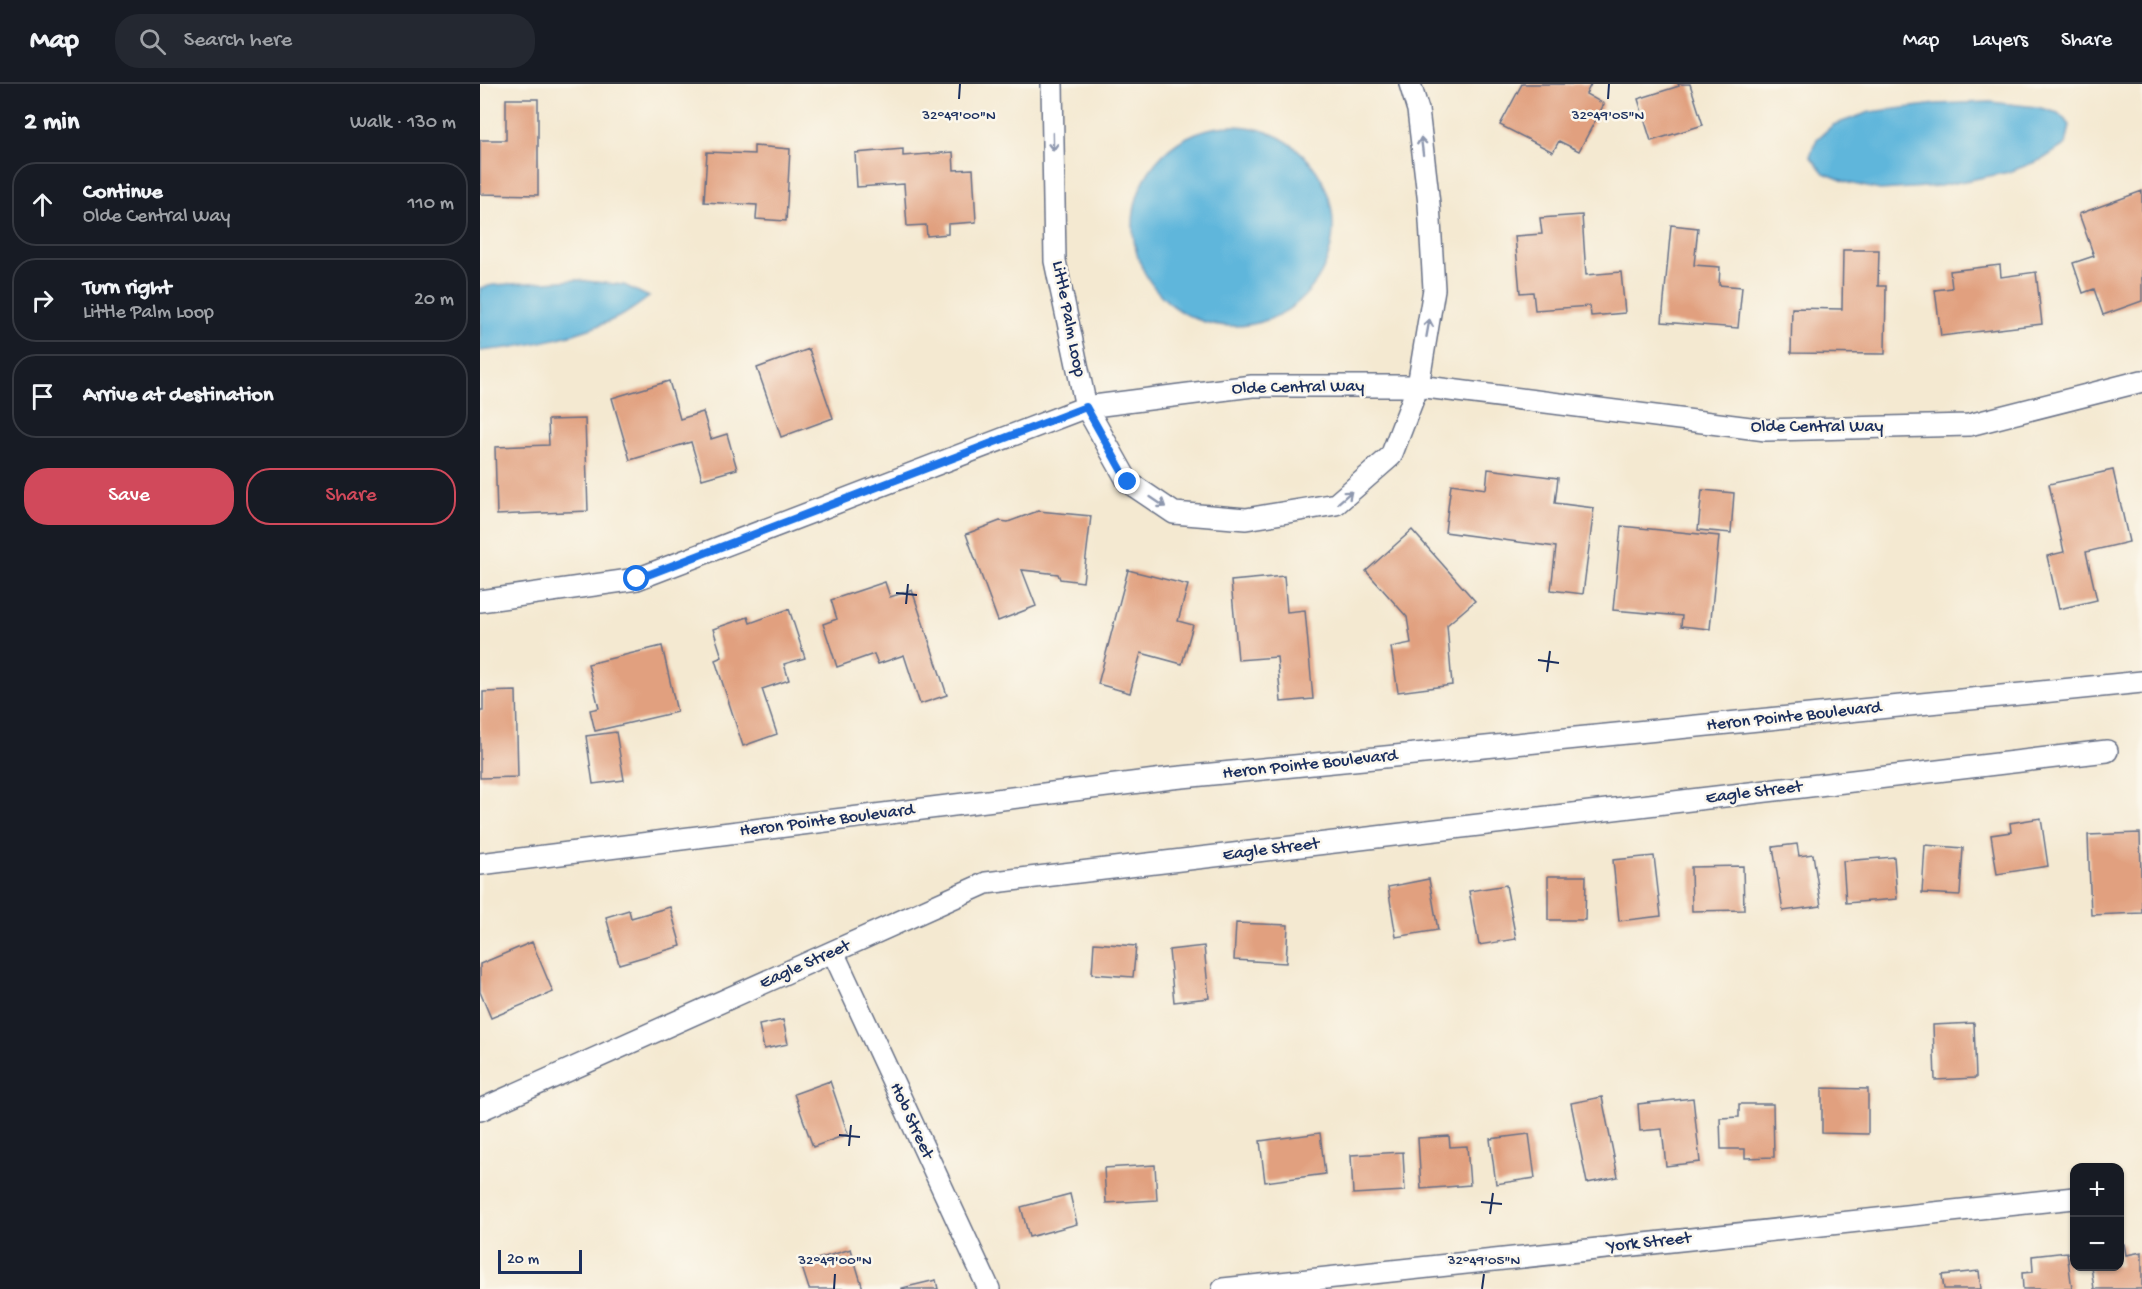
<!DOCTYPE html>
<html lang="en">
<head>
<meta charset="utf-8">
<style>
  :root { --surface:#171b24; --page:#242831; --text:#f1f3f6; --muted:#9ea1a6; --line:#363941; --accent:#d1495b }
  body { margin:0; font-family:"Gochi Hand",sans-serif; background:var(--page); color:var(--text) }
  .controls { position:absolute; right:18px; bottom:18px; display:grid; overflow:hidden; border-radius:12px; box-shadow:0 2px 4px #0004 }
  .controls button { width:54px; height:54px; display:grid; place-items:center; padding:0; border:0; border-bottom:2px solid var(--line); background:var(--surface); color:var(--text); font:30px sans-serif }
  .scale { position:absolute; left:18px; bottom:15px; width:84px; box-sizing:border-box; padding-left:6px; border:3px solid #1b2f5e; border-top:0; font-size:16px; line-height:21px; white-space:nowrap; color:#1b2f5e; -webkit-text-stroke:4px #fbf7ec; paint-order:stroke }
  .stop { position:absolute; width:18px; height:18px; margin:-14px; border:4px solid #1a73e8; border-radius:50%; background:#fff }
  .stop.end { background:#1a73e8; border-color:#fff; box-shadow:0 2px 6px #0008 }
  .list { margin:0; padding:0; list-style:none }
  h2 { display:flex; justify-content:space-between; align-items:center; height:78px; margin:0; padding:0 24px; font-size:26px }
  h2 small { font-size:20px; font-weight:400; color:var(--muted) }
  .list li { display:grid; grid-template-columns:39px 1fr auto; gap:18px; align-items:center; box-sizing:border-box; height:84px; margin:0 12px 12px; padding:0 12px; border:2px solid var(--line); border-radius:24px }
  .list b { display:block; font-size:22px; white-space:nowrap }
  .list p { margin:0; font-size:20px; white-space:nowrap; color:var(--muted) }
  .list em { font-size:20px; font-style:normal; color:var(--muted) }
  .actions { display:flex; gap:12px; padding:18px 24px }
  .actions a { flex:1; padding:14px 0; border:2px solid var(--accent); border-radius:24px; text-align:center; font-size:21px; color:var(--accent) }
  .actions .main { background:var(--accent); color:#fff }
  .icon { flex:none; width:33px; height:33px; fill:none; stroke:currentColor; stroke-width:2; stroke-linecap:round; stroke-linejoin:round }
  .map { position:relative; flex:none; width:1662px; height:1205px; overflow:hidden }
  header { display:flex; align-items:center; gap:36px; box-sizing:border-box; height:84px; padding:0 30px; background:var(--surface); border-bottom:2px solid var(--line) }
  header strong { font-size:28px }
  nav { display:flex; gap:33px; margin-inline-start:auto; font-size:21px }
  .search { width:420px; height:54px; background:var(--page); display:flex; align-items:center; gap:15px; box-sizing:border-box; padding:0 21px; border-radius:24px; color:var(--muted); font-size:22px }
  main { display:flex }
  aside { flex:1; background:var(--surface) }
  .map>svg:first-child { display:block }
</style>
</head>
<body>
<header>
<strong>Map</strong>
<div class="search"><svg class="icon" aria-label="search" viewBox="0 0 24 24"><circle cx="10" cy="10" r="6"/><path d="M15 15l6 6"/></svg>Search here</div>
<nav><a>Map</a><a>Layers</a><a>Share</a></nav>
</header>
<main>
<aside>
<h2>2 min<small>Walk · 130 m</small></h2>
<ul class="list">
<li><svg class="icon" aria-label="ahead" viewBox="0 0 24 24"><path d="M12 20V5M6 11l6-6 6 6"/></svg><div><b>Continue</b><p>Olde Central Way</p></div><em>110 m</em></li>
<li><svg class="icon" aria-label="right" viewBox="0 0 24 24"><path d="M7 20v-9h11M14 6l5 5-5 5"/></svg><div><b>Turn right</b><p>Little Palm Loop</p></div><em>20 m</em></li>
<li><svg class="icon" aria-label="arrive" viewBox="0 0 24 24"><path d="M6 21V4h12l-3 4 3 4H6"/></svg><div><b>Arrive at destination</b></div></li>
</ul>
<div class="actions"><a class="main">Save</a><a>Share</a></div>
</aside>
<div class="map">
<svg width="1662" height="1205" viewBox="0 0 1662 1205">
  <rect width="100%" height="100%" fill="#fbf7ec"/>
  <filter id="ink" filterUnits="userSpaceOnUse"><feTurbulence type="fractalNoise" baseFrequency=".0167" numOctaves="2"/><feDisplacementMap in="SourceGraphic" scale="12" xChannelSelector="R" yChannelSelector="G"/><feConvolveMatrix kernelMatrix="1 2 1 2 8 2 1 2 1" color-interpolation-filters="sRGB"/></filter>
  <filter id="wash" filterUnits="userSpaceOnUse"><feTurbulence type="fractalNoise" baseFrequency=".008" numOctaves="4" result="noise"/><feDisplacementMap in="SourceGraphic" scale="24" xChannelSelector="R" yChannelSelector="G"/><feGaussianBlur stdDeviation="1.35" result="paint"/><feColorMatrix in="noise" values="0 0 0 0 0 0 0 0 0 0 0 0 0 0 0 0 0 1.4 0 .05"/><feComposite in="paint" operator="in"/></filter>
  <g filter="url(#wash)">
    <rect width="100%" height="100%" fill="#f4e9d1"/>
    <!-- water -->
    <path fill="#5eb6db" stroke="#3c729c" stroke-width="1.5" d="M1510,18L1557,23L1578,29L1590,41L1586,60L1563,75L1529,88L1460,102L1400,106L1369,99L1344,89L1330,72L1337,55L1353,41L1390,28L1457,20Z
      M653 142a100 100 0 1 1 200 0a100 100 0 1 1-200 0Z
      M97,196L144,201L169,213C161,219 152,226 143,231C101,252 46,263 0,267V204L13,201Z"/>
    <g id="blocks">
      <!-- building -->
      <path fill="#e1a07f" d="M1042,0H1111L1106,10L1124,20L1099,67L1079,57L1073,68L1020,41Z
        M1198,0H1210L1223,41L1171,57L1158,15L1199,2Z
        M26,15H58V111L0,110V56H26Z
        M274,62L310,65L306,137L276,135L277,121L224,118L227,68L274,70Z
        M423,65V72L473,68L474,86L493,85L496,138L468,140V150L447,152L446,141L427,142L424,100L377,103L375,69Z
        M1662,107V217L1623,231L1614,205L1603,209L1593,179L1614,172L1599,130Z
        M1102,131L1106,191L1141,188L1145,229L1111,232L1110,222L1055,226L1053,208L1040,209L1035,152L1062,150L1060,134Z
        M1191,141L1218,144L1214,181L1240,183L1239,201L1262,203L1258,244L1182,238Z
        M1363,166H1399L1398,202H1406L1405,270L1311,269L1312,224L1362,225Z
        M1520,181L1521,193L1556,188L1562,240L1461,252L1455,206L1472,204L1470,187Z
        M329,265L353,334L301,353L277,284Z
        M189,297L200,335L223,328L231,355L247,350L257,385L222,395L211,358L150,376L132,314Z
        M105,335L108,427L17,431L15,363L69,361L68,336Z
        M1008,385L1078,394L1075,419L1114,424L1103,510L1071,506L1076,463L965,448L971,400L1006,405Z
        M1633,386L1649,458L1606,468L1617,516L1579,525L1567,472L1584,468L1569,400Z
        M1222,406L1254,409L1251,449L1218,446Z
        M558,427L611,432L603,498L580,495L578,490L542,486L556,522L518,537L486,450L520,437L528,438Z
        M1141,442L1239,452L1230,545L1201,542L1202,532L1133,526Z
        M932,446L995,517L967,541L972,601L918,608L911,563L931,559L927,533L886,487Z
        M648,486L708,501L698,537L713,541L702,580L661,569L650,609L618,600Z
        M804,492L807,528L825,526L833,615L801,618L797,573L758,576L751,497Z
        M405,498L410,513L432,506L467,611L440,620L424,571L398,580L394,570L357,583L343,540L357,535L351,516Z
        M309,525L325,574L304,580L309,596L282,605L297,650L263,662L235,576L242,573L233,545L268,533L270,539Z
        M182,562L197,628L115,647L110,626L119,624L108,580Z
        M36,607L38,693L0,694V627H3V608Z
        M136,648L144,696L113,700L106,652Z
        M1561,734L1568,782L1517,790L1511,751L1531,748L1530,739Z
        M1660,749L1662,829L1611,831L1608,751Z
        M1317,760L1319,772L1333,770L1341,822L1303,827L1293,763Z
        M1445,761L1483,764L1480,811L1442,809Z
        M1174,772L1181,832L1139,837L1133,776Z
        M1414,773L1417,815L1366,819L1363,777Z
        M1263,782L1264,826L1212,827L1211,783Z
        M1068,792H1106L1105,836H1068Z
        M949,795L958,846L916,853L908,803Z
        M1026,801L1036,855L999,861L989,807Z
        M190,823L201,862L139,880L126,833L149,826L151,834Z
        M756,839L808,841L806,879L754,876Z
        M52,858L73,908L11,934L0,908V880Z
        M614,859L656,862L653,893L612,890Z
        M724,862L729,914L694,918L689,866Z
        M303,936L308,960L284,965L279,941Z
        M1494,939L1496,994L1455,996L1453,941Z
        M350,997L368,1050L333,1063L314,1010Z
        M1342,1004L1388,1005V1050L1342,1049Z
        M1122,1013L1138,1093L1107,1099L1091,1019Z
        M1213,1014L1220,1078L1186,1082L1182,1045L1160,1047L1158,1020Z
        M1259,1020H1293L1294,1073L1265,1074V1065H1241L1240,1034L1259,1033Z
        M840,1049L845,1090L785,1098L780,1057Z
        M1049,1050L1055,1094L1016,1100L1010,1055Z
        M969,1052L970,1063L987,1062L990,1101L941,1105L938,1054Z
        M923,1068L925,1107L873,1110L871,1071Z
        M675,1081L677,1116L626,1119L624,1084Z
        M590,1110L597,1140L549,1153L541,1123Z
        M1640,1160H1644L1646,1171L1662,1168V1205H1614L1611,1182H1640Z
        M371,1165L383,1205H329L321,1180Z
        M1587,1168L1592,1205H1543L1542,1189L1553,1188L1552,1172Z
        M1499,1187L1501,1205H1464L1462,1191Z
        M456,1196L458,1205H422V1204Z"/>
    </g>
  </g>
  <g filter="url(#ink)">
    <use href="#blocks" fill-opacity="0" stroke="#677086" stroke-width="1.5"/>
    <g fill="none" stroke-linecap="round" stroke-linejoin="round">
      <defs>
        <path id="street" d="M572,0L575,177L606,323L648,398L694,429L766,435L856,420L911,372L938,302L954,205L949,120L938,26L930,0
          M0,517L157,495L606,323L772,302H938L1286,346L1489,341L1662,297
          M0,780L692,694L1662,598
          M353,868L509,1205
          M0,1026L506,799L1627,667
          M743,1205L1594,1114"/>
      </defs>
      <!-- street casing -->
      <use href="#street" stroke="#677086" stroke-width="24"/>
      <!-- street -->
      <use href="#street" stroke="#fff" stroke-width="21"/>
    </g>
    <!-- one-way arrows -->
    <defs><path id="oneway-shaft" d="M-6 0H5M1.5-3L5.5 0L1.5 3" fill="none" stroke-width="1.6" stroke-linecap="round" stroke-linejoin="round" transform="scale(1.5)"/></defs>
    <g stroke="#8d97ae">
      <use href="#oneway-shaft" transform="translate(573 58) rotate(89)"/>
      <use href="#oneway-shaft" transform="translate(942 62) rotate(-97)"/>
      <use href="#oneway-shaft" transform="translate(948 244) rotate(-80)"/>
      <use href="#oneway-shaft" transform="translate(865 413) rotate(-41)"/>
      <use href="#oneway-shaft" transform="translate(678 418) rotate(34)"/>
    </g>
  </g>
  <g fill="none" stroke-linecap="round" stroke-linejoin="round" filter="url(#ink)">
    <!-- route -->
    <path stroke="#1a73e8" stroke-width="8" d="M157,495L606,323L648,398"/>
  </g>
  <!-- ticks -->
  <path fill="none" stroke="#1b2f5e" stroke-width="2" d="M479,15L480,0M1128,15L1129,0M416,509L437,511M426,520L428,500M1058,576L1079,579M1067,588L1070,567M359,1051L380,1053M369,1062L371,1041M1001,1118L1022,1120M1010,1130L1013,1109M354,1205L355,1190M1002,1205L1004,1190"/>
  <g text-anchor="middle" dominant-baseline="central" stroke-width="5" stroke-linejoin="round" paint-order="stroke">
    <!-- street labels -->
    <g font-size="18" fill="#1b2f5e" stroke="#fbf7ec">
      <text transform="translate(588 235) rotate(79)">Little Palm Loop</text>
      <text transform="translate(818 304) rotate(-1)">Olde Central Way</text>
      <text x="1337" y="343">Olde Central Way</text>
      <text transform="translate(1314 633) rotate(-6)">Heron Pointe Boulevard</text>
      <text transform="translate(830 681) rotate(-6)">Heron Pointe Boulevard</text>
      <text transform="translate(1274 709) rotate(-7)">Eagle Street</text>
      <text transform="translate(347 737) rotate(-7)">Heron Pointe Boulevard</text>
      <text transform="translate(791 766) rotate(-7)">Eagle Street</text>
      <text transform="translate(325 881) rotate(-24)">Eagle Street</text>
      <text transform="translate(431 1037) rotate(65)">Hob Street</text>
      <text transform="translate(1169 1159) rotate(-6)">York Street</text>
    </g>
  </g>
  <g font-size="15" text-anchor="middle" fill="#1b2f5e" stroke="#fbf7ec" stroke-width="5" stroke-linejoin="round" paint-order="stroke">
    <text x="479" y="35">32°49'00"N</text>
    <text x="1128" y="35">32°49'05"N</text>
    <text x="355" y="1180">32°49'00"N</text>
    <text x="1004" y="1180">32°49'05"N</text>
  </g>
</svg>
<div class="controls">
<button>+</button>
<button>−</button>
</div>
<div class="scale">20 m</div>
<div class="stop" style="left:157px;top:495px"></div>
<div class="stop end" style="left:648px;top:398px"></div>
</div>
</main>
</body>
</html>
